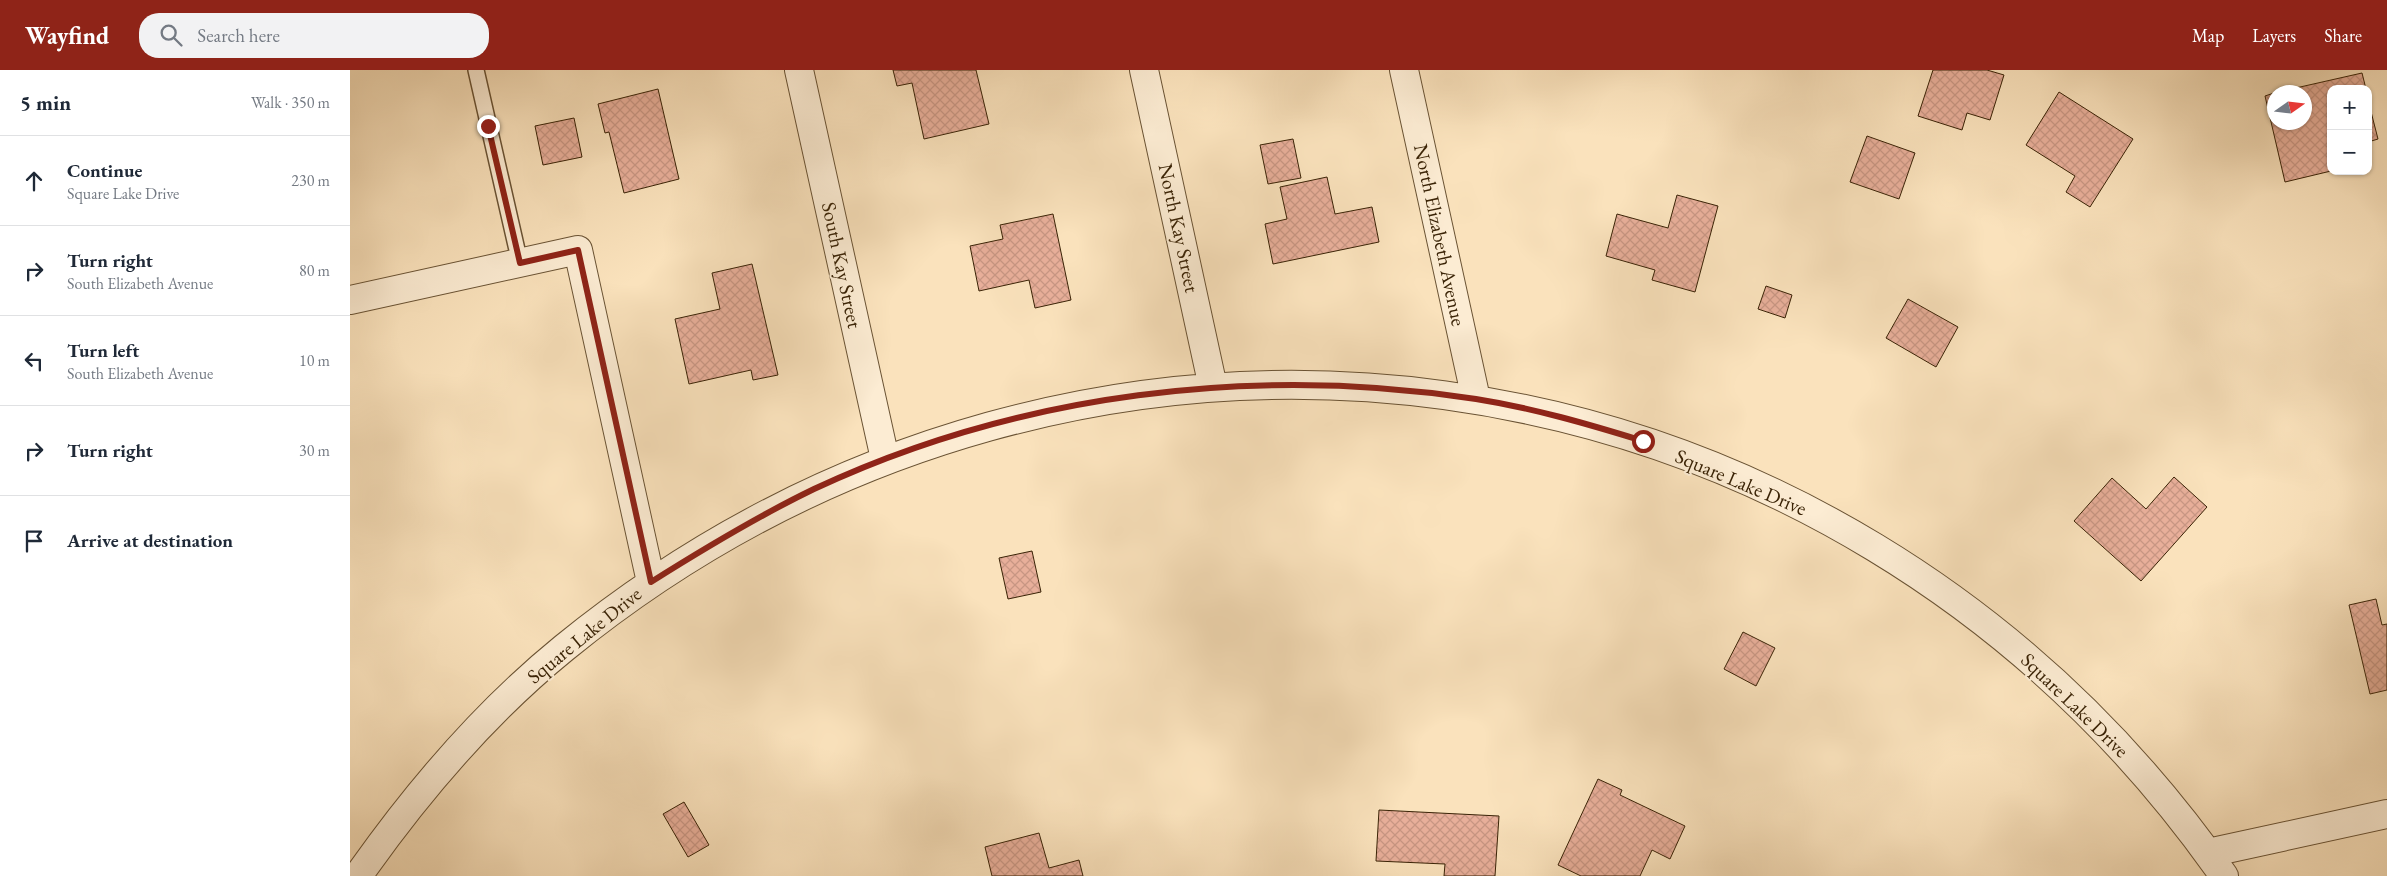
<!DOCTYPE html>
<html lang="en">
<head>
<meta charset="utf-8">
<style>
  :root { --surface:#fff; --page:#f2f2f3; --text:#1f2937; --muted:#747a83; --line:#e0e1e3; --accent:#8f2418 }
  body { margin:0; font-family:"EB Garamond",serif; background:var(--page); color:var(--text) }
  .controls { position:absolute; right:15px; top:15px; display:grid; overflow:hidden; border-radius:10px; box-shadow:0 1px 4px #0004 }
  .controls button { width:45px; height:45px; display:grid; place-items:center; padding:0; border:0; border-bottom:1px solid var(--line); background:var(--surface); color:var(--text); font:25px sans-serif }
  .compass { position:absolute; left:1917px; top:15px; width:45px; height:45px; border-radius:50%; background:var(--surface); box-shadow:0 1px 4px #0004; rotate:76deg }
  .stop { position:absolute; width:15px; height:15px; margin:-11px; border:4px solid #8f2418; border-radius:50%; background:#fff }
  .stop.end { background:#8f2418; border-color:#fff; box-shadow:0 1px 5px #0008 }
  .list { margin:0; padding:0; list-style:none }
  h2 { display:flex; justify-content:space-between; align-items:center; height:65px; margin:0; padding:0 20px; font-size:21px }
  h2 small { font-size:16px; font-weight:400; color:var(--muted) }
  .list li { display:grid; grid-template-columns:32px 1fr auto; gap:15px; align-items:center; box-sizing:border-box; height:90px; padding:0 20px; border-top:1px solid var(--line) }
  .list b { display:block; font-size:19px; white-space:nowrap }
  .list p { margin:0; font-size:16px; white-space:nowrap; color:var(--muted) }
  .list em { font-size:16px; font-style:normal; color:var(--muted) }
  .icon { flex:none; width:28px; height:28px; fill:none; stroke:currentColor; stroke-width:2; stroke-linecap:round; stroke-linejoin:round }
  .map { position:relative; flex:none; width:2037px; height:806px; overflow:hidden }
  header { display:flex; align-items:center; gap:30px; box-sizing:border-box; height:70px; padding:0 25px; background:var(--accent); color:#fff }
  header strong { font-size:24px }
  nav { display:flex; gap:28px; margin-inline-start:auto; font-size:18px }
  .search { width:350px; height:45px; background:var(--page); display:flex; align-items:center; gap:12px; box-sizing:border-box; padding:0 18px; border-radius:20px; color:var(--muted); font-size:19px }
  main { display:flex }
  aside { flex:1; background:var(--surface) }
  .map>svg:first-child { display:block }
</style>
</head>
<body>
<header>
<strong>Wayfind</strong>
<div class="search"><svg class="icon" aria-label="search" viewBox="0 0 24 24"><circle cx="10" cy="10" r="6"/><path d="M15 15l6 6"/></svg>Search here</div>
<nav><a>Map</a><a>Layers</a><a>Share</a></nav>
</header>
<main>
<aside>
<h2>5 min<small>Walk · 350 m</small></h2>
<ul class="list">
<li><svg class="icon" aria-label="ahead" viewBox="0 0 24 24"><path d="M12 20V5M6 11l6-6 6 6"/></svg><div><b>Continue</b><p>Square Lake Drive</p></div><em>230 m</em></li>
<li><svg class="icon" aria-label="right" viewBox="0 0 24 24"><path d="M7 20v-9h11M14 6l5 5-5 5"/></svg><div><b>Turn right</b><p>South Elizabeth Avenue</p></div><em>80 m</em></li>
<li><svg class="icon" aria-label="left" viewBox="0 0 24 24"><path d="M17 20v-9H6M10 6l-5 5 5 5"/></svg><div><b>Turn left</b><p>South Elizabeth Avenue</p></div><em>10 m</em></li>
<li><svg class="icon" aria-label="right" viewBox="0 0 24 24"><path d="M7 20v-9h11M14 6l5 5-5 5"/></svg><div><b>Turn right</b></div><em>30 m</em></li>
<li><svg class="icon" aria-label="arrive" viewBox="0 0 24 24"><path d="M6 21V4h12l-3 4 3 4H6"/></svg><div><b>Arrive at destination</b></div></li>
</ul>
</aside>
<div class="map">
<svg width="2037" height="806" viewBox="0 0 2037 806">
  <defs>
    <pattern id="building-cross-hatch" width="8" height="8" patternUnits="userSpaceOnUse" patternTransform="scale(1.25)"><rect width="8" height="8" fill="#e8af9a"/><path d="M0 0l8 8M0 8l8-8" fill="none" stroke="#c89683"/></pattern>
  </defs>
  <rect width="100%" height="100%" fill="#fae2bc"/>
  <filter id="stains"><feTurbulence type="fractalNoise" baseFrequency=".004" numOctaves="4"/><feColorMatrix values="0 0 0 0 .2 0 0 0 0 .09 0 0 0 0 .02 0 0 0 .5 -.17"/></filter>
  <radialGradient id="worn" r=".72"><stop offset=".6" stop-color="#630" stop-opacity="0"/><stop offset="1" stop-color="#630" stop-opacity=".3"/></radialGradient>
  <!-- building -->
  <path fill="url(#building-cross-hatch)" stroke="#3a2306" d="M543,0H626L639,54L574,69L562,13L547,16Z
    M1583,0H1637L1654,5L1640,50L1617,43L1612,60L1568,46Z
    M2012,3L2016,19H1981V101L1935,112L1915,26L1924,23V52H1954V22H1928Z
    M308,19L329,109L274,123L259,62L255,63L248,34Z
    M1709,22L1783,69L1740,137L1716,122L1725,106L1676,75Z
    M2018,30L2028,69L2018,72Z
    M224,48L232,87L193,95L185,56Z
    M1517,66L1565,83L1549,129L1500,112Z
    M943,69L951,108L918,114L910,75Z
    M977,107L985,144L1022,137L1029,172L923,194L915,154L937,149L930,117Z
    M1327,125L1368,136L1345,222L1302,210L1305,200L1256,186L1267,144L1318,158Z
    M703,144L721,230L685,238L679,210L629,221L620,176L653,169L650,155Z
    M402,194L428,305L403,310L401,300L339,314L325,249L370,239L362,203Z
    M1416,216L1442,225L1435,248L1408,239Z
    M1558,229L1608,257L1586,297L1536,268Z
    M1824,407L1857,437L1791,511L1724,451L1762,408L1796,439Z
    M682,481L691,522L658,529L649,488Z
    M2026,529L2032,555L2037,554V620L2020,624L1999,535Z
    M1393,562L1425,578L1406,616L1374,599Z
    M1248,709L1272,720L1270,725L1335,756L1320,789L1302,780L1290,806H1231L1208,795Z
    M334,732L359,775L338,787L313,744Z
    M1029,740L1149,746L1145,806H1094L1095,794L1026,791Z
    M689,763L699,798L729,790L733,806H642L635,777Z"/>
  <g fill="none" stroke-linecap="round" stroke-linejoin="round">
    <defs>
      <path id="service" d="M126,0L170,193"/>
      <path id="minor" d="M449,0L535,389
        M794,0L863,317
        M1054,0L1126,329
        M0,230L228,180L301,512
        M1858,783L2037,744
        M8,806C67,722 134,643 214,578C736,153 1487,253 1874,806"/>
    </defs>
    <!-- service casing -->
    <use href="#service" stroke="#6a5334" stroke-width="18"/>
    <!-- minor casing -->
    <use href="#minor" stroke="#6a5334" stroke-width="30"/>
    <!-- service -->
    <use href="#service" stroke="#fcecd3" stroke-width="15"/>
    <!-- minor -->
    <use href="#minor" stroke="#fcecd3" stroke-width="28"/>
  </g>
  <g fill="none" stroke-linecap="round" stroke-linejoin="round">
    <!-- route -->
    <path stroke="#8f2418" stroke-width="6" d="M138,56L170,193L228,180L301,512C355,478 408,446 464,419C669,323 903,295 1126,329C1183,338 1238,354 1293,371"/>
  </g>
  <g text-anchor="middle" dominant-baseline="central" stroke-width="4" stroke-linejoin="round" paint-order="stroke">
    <!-- street labels -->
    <g font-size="20" fill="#3a2306" stroke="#fcecd3">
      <text transform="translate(829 158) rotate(78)">North Kay Street</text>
      <text transform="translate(1090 165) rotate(78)">North Elizabeth Avenue</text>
      <text transform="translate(492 195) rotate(78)">South Kay Street</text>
      <text transform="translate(1391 412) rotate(23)">Square Lake Drive</text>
      <text transform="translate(234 565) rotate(-39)">Square Lake Drive</text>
      <text transform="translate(1725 635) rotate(44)">Square Lake Drive</text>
    </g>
  </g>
  <rect width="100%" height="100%" filter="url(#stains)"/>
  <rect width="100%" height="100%" fill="url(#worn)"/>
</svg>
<div class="controls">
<button>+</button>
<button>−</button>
</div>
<svg class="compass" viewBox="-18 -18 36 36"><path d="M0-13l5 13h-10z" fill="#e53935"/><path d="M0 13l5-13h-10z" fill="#747a83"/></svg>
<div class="stop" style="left:1293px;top:371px"></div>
<div class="stop end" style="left:138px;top:56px"></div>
</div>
</main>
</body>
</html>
